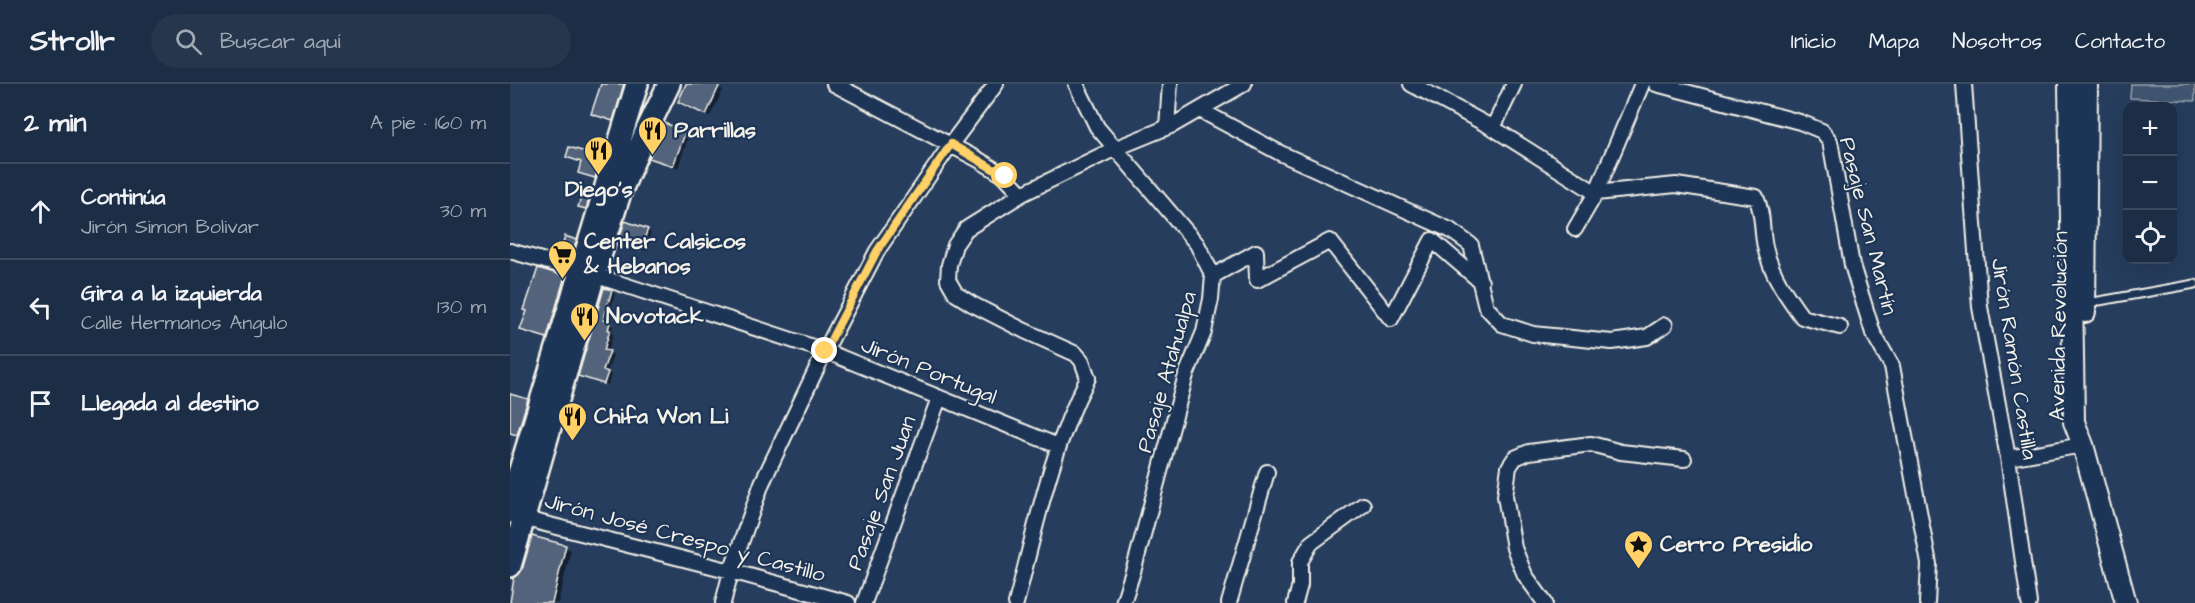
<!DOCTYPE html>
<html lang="es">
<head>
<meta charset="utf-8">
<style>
  :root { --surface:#1c2e46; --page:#25364d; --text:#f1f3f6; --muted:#a0a8b3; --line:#3a4a5f }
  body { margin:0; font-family:"Architects Daughter",sans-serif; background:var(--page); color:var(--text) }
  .controls { position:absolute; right:18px; top:18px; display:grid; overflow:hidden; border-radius:12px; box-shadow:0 6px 24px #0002 }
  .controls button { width:54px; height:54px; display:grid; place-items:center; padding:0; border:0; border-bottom:2px solid var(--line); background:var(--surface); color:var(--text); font:30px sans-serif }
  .stop { position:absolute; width:18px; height:18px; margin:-14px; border:4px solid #ffd166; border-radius:50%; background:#fff }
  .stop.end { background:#ffd166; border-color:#fff; box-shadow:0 2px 6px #0008 }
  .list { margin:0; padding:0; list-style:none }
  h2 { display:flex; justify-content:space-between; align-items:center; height:78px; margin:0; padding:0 24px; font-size:26px }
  h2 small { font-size:20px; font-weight:400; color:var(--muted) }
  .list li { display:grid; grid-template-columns:39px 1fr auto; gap:18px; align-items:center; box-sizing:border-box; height:96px; padding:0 24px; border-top:2px solid var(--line) }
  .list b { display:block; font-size:22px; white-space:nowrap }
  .list p { margin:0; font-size:20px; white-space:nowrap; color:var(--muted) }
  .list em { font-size:20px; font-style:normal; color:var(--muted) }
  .icon { flex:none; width:33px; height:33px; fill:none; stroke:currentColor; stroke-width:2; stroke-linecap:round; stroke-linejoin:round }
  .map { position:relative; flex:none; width:1685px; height:519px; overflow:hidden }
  header { display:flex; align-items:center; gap:36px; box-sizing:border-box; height:84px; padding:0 30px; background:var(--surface); border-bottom:2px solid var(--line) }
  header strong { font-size:28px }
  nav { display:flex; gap:33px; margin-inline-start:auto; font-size:21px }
  .search { width:420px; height:54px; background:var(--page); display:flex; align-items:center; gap:15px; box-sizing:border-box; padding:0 21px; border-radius:33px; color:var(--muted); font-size:22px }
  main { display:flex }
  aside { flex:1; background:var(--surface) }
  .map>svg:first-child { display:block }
</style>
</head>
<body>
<header>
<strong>Strollr</strong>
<div class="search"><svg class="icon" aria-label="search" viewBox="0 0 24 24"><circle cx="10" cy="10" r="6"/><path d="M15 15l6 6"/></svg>Buscar aquí</div>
<nav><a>Inicio</a><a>Mapa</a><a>Nosotros</a><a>Contacto</a></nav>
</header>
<main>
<aside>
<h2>2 min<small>A pie · 160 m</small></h2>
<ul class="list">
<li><svg class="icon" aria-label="ahead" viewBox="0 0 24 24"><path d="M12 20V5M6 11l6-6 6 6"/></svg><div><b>Continúa</b><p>Jirón Simon Bolivar</p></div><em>30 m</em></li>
<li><svg class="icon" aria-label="left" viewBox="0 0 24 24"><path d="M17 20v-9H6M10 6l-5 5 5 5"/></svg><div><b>Gira a la izquierda</b><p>Calle Hermanos Angulo</p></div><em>130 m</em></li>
<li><svg class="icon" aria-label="arrive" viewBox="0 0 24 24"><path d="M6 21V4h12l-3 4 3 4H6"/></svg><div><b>Llegada al destino</b></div></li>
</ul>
</aside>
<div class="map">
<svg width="1685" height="519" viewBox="0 0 1685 519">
  <rect width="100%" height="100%" fill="#263d5d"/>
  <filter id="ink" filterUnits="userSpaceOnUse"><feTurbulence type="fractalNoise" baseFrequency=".0167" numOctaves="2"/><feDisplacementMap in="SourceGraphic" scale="12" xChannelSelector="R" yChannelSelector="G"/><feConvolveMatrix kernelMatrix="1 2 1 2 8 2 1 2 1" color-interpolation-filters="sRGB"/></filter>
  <g filter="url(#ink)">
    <!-- pitch -->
    <path fill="#40546f" stroke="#9aa2ac" stroke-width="1.5" d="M1621,0H1685V17L1620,14Z"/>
    <!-- shadow -->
    <path fill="#0007" d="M93,0H118L107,38L87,32Z
      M178,0H201L213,6L200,32L174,19Z
      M175,48L179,51L168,84L145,75Z
      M58,73L91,74L95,77L90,95L74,91L73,79Z
      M79,114L83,116L80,126L74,124Z
      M137,146L141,149L135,167L114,159Z
      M66,157L70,159L67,170L57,168Z
      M29,186L59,196L41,255L16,248L18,226Z
      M101,208L105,210L97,239L103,242L101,249L103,250L98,268L103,271L97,289L101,291L98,301L74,293Z
      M0,311L21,319L11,352L0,348Z
      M23,454L61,466L48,519H0L5,495L14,486Z"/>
    <!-- building -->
    <path fill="#52647b" stroke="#f4f1e8" stroke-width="1.5" d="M91,0H114L103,37L81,30Z
      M176,0H210L196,31L168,18Z
      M154,39L176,47L163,82L139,74Z
      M59,63L92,73L85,94L68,89L71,78L56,73Z
      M72,110L80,113L76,125L68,123Z
      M115,137L138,145L130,166L108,158Z
      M55,152L67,156L62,169L51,166Z
      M28,184L55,192L37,254L10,246L17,227L14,226Z
      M94,204L102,206L93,236L100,238L98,246H100L94,266L100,267L93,286L98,288L94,300L68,292Z
      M0,310L18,315L7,351L0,349Z
      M22,452L56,461L42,519H0L4,494L12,486Z"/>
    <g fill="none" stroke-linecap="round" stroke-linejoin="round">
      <defs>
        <path id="service" d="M1578,219L1685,200"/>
        <path id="minor" d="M324,0L469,76L495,92L512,110
          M566,0L587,43L687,160L703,192L701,215L694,248L676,291L625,481L613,519
          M901,0L983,44L1086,109L1166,101L1246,113C1254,131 1251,145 1255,163C1261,190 1276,211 1292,233L1330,243
          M1146,0L1290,38L1312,47L1320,57L1342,181L1363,249L1382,282L1419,480L1417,519
          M1454,0L1470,223L1498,374L1519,519
          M690,26L770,69L940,146L961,161L976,223L992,240L1023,250L1102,258L1137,253L1155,241
          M657,43L660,0
          M983,44L1004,0
          M1065,145L1086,109L1132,0
          M0,167L84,191L315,267L548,362
          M703,192L746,168L747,196L820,157L881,235L922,156L971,198
          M1498,374L1573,361
          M0,431L221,487L338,519
          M213,519L221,487L252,399L315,267L367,167L441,60L486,0
          M354,519L429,314
          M506,519C526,443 541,364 578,294L572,277L566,270L515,247L462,220L446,210L438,196L439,181L445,161L456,145L512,110L604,65L663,41L734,0
          M719,519L757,388
          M785,519L790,501V478L801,459L853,421
          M1035,519L1015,491L1004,464L995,412L999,383L1005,374L1019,368L1081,360L1111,368L1174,375"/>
        <path id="secondary" d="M1559,0L1564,338L1573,361L1616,519
          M1575,228L1577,0"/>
        <path id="primary" d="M0,419L127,0
          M0,482L84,191L110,109L136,48L159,0"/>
      </defs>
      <!-- service casing -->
      <use href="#service" stroke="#f4f1e8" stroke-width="11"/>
      <!-- minor casing -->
      <use href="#minor" stroke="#f4f1e8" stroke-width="18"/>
      <!-- secondary casing -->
      <use href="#secondary" stroke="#f4f1e8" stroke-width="24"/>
      <!-- primary casing -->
      <use href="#primary" stroke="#f4f1e8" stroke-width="26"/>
      <!-- service -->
      <use href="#service" stroke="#1d3557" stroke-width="7"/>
      <!-- minor -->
      <use href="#minor" stroke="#1d3557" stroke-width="14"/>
      <!-- secondary -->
      <use href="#secondary" stroke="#1d3557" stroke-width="20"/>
      <!-- primary -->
      <use href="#primary" stroke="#1d3557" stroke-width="21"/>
    </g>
  </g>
  <g fill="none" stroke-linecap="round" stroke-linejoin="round" filter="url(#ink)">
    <!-- route -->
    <path stroke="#ffd166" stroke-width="8" d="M315,267L367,167L441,60L495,92"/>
  </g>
  <!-- icons -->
  <defs>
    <symbol id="restaurant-pin" viewBox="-11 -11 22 30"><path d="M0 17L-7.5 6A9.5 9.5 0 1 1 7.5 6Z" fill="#ffd166" stroke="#1d3557"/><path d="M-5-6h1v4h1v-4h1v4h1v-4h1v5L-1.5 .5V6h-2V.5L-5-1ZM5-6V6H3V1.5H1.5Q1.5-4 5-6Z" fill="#111"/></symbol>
    <symbol id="supermarket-pin" viewBox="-11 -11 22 30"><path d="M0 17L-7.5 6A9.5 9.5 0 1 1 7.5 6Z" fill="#ffd166" stroke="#1d3557"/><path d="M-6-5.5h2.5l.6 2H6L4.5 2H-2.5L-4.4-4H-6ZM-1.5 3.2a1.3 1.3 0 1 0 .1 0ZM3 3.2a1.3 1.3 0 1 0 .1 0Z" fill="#111"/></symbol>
    <symbol id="sight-pin" viewBox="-11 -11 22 30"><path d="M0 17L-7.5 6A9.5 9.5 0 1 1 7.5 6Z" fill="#ffd166" stroke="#1d3557"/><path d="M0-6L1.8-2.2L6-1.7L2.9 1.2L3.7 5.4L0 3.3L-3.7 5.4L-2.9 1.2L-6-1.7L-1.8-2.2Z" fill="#111"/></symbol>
  </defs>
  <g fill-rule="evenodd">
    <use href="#restaurant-pin" x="126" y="30" width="33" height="45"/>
    <use href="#restaurant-pin" x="72" y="50" width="33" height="45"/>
    <use href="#supermarket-pin" x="36" y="154" width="33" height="45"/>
    <use href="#restaurant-pin" x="58" y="216" width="33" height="45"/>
    <use href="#restaurant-pin" x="46" y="316" width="33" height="45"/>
    <use href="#sight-pin" x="1112" y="444" width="33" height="45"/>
  </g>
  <g text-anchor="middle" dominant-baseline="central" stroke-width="4.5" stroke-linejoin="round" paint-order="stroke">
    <!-- poi labels -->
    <g font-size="22" font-weight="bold" fill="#f4f1e8" stroke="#1d3557" text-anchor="start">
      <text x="164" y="46">Parrillas</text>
      <text x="89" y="105" text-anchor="middle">Diego's</text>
      <text x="74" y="157">Center Calsicos<tspan x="74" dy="25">&amp; Hebanos</tspan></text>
      <text x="96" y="232">Novotack</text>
      <text x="84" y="332">Chifa Won Li</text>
      <text x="1150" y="460">Cerro Presidio</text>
    </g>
    <!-- street labels -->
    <g font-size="22" fill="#f4f1e8" stroke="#1d3557">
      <text transform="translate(1358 142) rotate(76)">Pasaje San Martín</text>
      <text transform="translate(1549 242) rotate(-89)">Avenida Revolución</text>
      <text transform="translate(1504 275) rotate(81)">Jirón Ramón Castilla</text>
      <text transform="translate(419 287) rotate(22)">Jirón Portugal</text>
      <text transform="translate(657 288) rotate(-74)">Pasaje Atahualpa</text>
      <text transform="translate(372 409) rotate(-70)">Pasaje San Juan</text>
      <text transform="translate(175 454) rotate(15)">Jirón José Crespo y Castillo</text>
    </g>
  </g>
</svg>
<div class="controls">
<button>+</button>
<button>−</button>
<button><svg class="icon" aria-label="locate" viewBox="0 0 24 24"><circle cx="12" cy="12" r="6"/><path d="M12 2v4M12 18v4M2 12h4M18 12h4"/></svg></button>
</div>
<div class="stop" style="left:495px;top:92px"></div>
<div class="stop end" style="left:315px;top:267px"></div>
</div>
</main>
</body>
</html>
